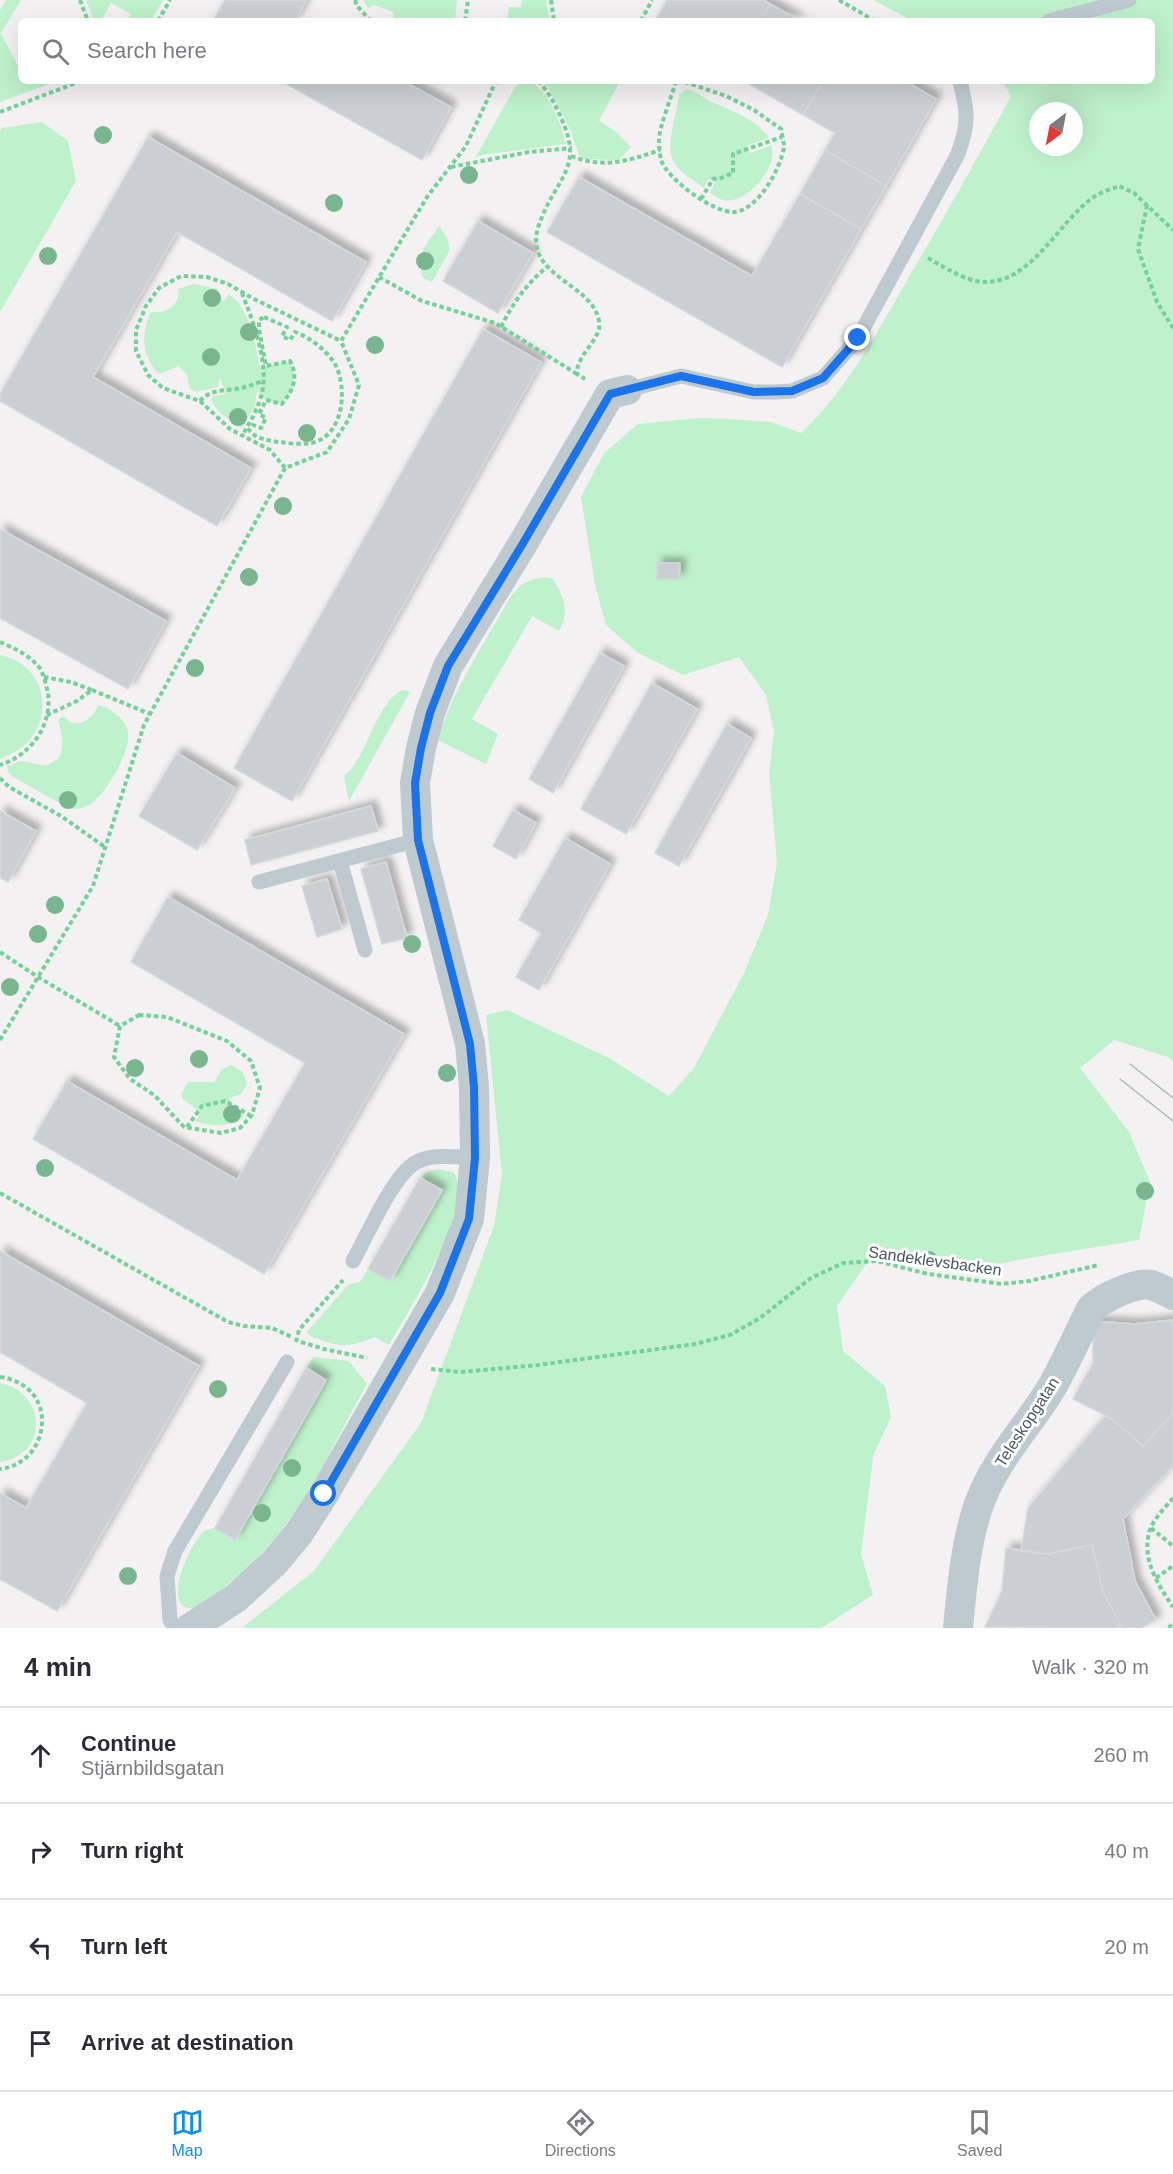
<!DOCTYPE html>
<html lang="en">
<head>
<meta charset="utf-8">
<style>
  :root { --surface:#fff; --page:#f7f7f7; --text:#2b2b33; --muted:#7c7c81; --line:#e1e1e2; --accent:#158ce9 }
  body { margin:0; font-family:Arial,sans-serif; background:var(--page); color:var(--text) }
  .compass { position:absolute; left:1029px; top:102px; width:54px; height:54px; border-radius:50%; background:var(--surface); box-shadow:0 6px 24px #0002; rotate:212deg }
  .stop { position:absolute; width:18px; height:18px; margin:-14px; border:4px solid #1a73e8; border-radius:50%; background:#fff }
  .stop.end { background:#1a73e8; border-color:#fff; box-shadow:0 2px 6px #0008 }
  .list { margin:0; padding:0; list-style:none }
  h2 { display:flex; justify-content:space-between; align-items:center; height:78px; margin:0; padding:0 24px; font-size:26px }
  h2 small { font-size:20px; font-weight:400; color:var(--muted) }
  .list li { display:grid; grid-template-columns:39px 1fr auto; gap:18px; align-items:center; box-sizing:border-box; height:96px; padding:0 24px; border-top:2px solid var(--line) }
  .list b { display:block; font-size:22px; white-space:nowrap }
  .list p { margin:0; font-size:20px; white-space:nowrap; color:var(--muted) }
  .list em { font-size:20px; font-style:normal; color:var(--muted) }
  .icon { flex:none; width:33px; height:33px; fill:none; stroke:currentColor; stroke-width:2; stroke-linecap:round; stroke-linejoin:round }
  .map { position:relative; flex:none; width:1173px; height:1628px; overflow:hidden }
  .search { position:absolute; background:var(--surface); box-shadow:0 6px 24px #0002; left:18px; right:18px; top:18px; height:66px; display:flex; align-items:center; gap:15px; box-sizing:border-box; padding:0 21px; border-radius:9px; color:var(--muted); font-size:22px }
  .sheet { height:462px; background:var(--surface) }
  nav { display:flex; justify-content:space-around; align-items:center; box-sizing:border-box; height:84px; border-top:2px solid var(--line); background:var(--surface); font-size:16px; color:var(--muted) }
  nav a { display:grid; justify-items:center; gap:3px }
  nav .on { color:var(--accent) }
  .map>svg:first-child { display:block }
</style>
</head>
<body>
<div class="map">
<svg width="1173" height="1628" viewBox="0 0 1173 1628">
  <defs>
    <filter id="shadow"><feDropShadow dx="5.5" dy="-5.5" stdDeviation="3" flood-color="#0004"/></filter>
  </defs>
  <rect width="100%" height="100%" fill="#f3f1f1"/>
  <!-- green -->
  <path fill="#bff1cc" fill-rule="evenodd" d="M6,0H21L1,33L21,72V81H57L0,102V10Z
    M86,0H163L151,21H127L131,14L111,3L101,21H94Z
    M363,0H457L455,21H394L393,12L374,5L368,8Z
    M522,0H546L550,21H507L509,7H521Z
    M873,0H1173V1061L1168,1057L1114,1040L1080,1068L1129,1132L1150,1182L1139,1240L1012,1261L969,1271L898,1255L874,1253L837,1306L843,1351L885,1386L891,1417L873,1456L861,1555L873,1595L821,1628H242L314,1571L421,1423L494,1226L502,1175L486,1015L507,1010L609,1058L669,1096L694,1068L744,973L768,915L777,863L769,772L774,732L766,695L739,657L683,675L638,653L606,625L595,585L581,497L604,453L638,424L700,418L730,419L771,422L801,433C845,392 875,336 905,284C941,222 977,160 1011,96L1002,81H1152V21H913ZM1038,111H1074V147H1038Z
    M524,81C548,82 561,125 566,144L482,155L475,158L515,87Z
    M542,81H620L599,121L615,131L631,147L620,159L615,160L585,159L579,155L569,127L547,86Z
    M686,89C696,90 703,98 712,102C733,112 755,118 769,138L746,146L750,153L771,145C780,166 746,206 723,200C719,199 714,195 710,193L715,182L708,179L704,188C694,180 676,171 672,158C666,142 677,113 679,95Z
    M42,122L68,141L76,181L0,312V131L2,128Z
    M439,226L447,238L450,250L432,282L423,278C415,253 426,246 439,226Z
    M194,284L218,289L215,297L224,301L229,294C252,313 254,340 260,367L290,361C299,378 293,390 282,404L266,400L257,391L255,406L242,428C231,423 216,411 211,400L213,396L226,394L220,378L218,387L197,392L190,389L187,375L179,366L159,374C142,356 140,334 151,312C165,314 181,306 178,289Z
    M546,577L553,579C564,597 570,612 559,631L532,616L472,719L498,734L486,764L438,740C450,699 469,668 490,632C499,618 506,601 517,589C524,581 536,578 546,577Z
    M0,655C42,663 56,710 28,742C21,750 10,754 0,759Z
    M403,690L410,692L349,801L344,776C367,759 376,701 403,690Z
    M98,705C111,709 125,717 128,733C131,751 107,792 92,803C85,808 79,809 70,809L13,777L8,772L7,766C11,765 17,762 21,761C29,761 38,766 46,765C69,760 62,735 58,720L63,716C77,731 92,721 98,705Z
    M231,1065L243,1072L247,1084L241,1094L230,1098L232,1106L243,1113V1117C229,1128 211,1126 195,1121L201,1113L182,1098V1093L188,1082H214L222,1069Z
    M438,1169L453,1172C479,1202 406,1314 389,1345L375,1337C344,1349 340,1347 310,1336L307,1332L349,1284L360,1282L368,1269L391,1281L442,1191L420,1178L429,1171Z
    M314,1357L349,1361L367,1384C338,1435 313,1491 276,1537C261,1556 242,1572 223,1588C215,1595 205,1607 194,1608C158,1612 191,1539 206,1530C207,1530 214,1528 215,1528L235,1539L326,1380L306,1368Z
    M0,1383C47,1392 49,1455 0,1462Z"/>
  <!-- building -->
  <path fill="#cbcfd3" stroke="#d5d8dc" stroke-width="1.5" filter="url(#shadow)" d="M225,0H306L295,21H213Z
    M667,0H763L770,4L761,21H655Z
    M770,4L800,21H761Z
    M281,81H403L451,107L422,160Z
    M744,81H823L803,115Z
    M823,81H905L936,99L886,186L825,150L835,133L803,115Z
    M148,137L366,262L332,321L177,232L93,377L251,468L217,526L0,401V394Z
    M825,150L886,186L861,229L800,194Z
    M579,177L752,276L800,194L861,229L782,367L547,232Z
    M478,221L533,253L498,313L443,281Z
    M483,329L541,362L292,801L234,768Z
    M0,529L166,621L128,689L0,618Z
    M657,563H680L679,579H657Z
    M600,653L624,666L553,793L529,779Z
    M652,683L697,709L626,834L581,809Z
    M727,724L751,738L679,866L655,853Z
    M177,753L235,788L197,850L139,816Z
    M371,806L378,831L251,865L245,840Z
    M513,810L536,823L516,859L493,846Z
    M0,811L36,831L8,882L0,878Z
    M565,838L610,864L539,990L516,977L541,933L519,920Z
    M386,862L407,938L382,944L361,869Z
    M327,879L342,929L317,937L302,886Z
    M168,897L404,1034L264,1274L33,1139L67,1081L237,1180L305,1063L131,962Z
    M420,1178L442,1190L390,1281L368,1269Z
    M0,1251L199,1366L57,1611L0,1579V1493L26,1508L87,1403L0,1352Z
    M1173,1320V1413L1143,1446L1111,1418L1073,1399L1093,1363V1321L1134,1324Z
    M306,1368L326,1380L235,1540L215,1528Z
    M1173,1413V1465L1123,1519L1135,1581L1156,1620L1141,1628H1116L1121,1625L1103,1592L1092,1545L1048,1554L1021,1551L1028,1508L1105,1416L1111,1418L1143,1446Z
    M1092,1545L1103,1592L1121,1625L1116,1628L985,1627L1002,1591L1006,1548L1048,1554Z"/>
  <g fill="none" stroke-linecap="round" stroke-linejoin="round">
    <!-- path -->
    <path stroke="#76d099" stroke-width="4" stroke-dasharray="4.5 3" stroke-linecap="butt" d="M80,0L88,21
      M355,0L357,6L371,21
      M551,0L554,21
      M839,0L875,21
      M158,21L170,0
      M465,21L468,0
      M641,21L652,0
      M538,81C549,92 556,106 562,120C583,167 558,177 542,217C539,224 536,232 536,240C536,278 593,286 599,321C603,339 576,354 577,374L585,379
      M676,81C672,96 658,129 659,142C659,148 660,155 661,160C668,180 713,212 733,212C757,212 781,168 784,147C784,142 782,135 781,129L754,110L726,96L682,81
      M0,112L81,81
      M571,156C604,169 628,161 660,150
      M451,167L529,152L572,148
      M701,199L713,179L721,178L733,173V154L782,137
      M1147,205L1138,249L1157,302L1173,328
      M928,258C940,265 955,274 969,279C1027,298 1057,219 1097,195C1104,191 1112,189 1119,186L1134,193L1173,230
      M379,277L422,301L495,323L577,374
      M242,293C253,321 269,363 262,393C258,409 250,422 242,436
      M264,317L287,327L282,336L290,340L295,332C311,338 326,350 335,364C348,388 344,437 311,443C301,445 288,443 278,442C267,440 256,439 249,430L253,425L261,428L266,418L259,414L266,400L282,404C293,390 299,378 290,361L266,366L259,329V320Z
      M501,327C513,303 527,283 548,266
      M200,401C210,390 221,391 235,389C245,388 254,384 263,381
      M285,468L270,450L230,429L200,401L163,388L148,375L136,351V330L146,306L159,288L181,276L207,277L228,284L252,298L341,341
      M0,642C14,648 29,655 39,667C44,674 46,685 48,693C52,726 31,755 0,765
      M44,677L71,682L92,690L77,701L47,715
      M92,690L150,714
      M0,778L9,787L61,816L105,847
      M0,952L38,977L120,1026
      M139,1015L167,1017L227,1041L251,1061L260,1088L252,1115L240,1128L221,1133L184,1127L154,1095L130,1079L114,1057L120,1026Z
      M0,1040L93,886L144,725L285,468L327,452L349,419L359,385L341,341L427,197L466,146L495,83L498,81
      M187,1127L202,1106L225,1101L251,1116
      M0,1193L228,1322L244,1326L272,1328L292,1337
      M296,1342L299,1330L343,1280
      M301,1342L324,1349L367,1358
      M431,1369L461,1372L538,1365L695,1344L730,1335L760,1318L811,1278L843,1263L877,1261L928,1274L1002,1284L1029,1281L1099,1265
      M0,1377C62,1386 50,1464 0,1469
      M1173,1498C1165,1508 1152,1520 1149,1533C1142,1560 1158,1585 1173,1607
      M1151,1528L1173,1546
      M1156,1578L1173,1566
      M1169,1628L1173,1622"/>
    <!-- lane -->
    <path stroke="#bfcad0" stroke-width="15" d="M1049,21L1129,0
      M627,390L681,376L754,392H776L792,391L823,378L858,338L958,154C969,123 968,113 960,81
      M340,861L365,950
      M259,882L418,840
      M353,1261C367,1236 392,1177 415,1163C431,1153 457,1157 475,1158
      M175,1628L170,1620L167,1576L175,1551L287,1362"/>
    <!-- street -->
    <path stroke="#bfcad0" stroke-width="30" d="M190,1628L236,1598L275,1562L299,1533L324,1494L440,1293L469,1219L475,1158L474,1087L470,1044L418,840L415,783L421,748L430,713L448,666L522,545L610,394L627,390
      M958,1628C962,1588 965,1546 978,1507C994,1460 1028,1427 1052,1387C1066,1362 1078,1335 1091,1309C1102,1298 1135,1282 1151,1285C1158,1287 1167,1292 1173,1295"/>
    <!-- tram -->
    <path stroke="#b3b7bb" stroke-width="1.5" d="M1130,1064L1173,1098
      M1120,1079L1173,1121"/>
  </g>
  <!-- trees -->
  <g fill="#79b58f">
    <circle cx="103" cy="135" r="9"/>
    <circle cx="469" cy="175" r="9"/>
    <circle cx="334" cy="203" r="9"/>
    <circle cx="48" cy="256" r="9"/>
    <circle cx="425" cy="261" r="9"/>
    <circle cx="212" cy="298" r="9"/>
    <circle cx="249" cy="332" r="9"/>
    <circle cx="375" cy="345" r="9"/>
    <circle cx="211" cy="357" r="9"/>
    <circle cx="238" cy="417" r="9"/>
    <circle cx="307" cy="433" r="9"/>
    <circle cx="283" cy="506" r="9"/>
    <circle cx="249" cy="577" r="9"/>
    <circle cx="195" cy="668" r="9"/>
    <circle cx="68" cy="800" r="9"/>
    <circle cx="55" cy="905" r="9"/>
    <circle cx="38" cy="934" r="9"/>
    <circle cx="412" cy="944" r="9"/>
    <circle cx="10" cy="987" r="9"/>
    <circle cx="199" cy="1059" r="9"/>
    <circle cx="135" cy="1068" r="9"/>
    <circle cx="447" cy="1073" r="9"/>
    <circle cx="232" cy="1114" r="9"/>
    <circle cx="45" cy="1168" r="9"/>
    <circle cx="1145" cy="1191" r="9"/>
    <circle cx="929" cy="1260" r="9"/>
    <circle cx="218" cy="1389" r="9"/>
    <circle cx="292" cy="1468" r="9"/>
    <circle cx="262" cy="1513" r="9"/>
    <circle cx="128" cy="1576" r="9"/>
  </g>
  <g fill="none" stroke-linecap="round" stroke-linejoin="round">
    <!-- route -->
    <path stroke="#1a73e8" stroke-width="8" d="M324,1494L440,1293L469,1219L475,1158L474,1087L470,1044L418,840L415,783L421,748L430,713L448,666L522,545L610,394L681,376L754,392L792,391L823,378L858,338"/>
  </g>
  <g text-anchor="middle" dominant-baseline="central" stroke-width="6" stroke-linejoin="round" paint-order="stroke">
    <!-- street labels -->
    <g font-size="16" fill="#48575f" stroke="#fff">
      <text transform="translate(935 1261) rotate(8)">Sandeklevsbacken</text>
      <text transform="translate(1027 1422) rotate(-57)">Teleskopgatan</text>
    </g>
  </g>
</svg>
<svg class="compass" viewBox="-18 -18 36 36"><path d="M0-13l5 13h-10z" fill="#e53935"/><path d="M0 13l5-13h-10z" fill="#7c7c81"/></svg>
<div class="stop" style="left:324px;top:1494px"></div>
<div class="stop end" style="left:858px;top:338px"></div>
<div class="search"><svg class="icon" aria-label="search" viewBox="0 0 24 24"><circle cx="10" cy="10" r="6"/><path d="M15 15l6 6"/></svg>Search here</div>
</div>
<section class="sheet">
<h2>4 min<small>Walk · 320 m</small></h2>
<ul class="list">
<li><svg class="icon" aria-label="ahead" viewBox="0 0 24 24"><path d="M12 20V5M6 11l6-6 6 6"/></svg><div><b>Continue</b><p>Stjärnbildsgatan</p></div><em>260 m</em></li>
<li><svg class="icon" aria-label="right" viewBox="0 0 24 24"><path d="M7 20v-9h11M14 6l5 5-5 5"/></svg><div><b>Turn right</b></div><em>40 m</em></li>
<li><svg class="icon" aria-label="left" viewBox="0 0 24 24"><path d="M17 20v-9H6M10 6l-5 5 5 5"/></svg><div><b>Turn left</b></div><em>20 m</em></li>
<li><svg class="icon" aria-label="arrive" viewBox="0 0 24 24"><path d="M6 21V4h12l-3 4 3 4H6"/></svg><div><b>Arrive at destination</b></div></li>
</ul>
</section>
<nav>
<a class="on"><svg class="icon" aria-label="map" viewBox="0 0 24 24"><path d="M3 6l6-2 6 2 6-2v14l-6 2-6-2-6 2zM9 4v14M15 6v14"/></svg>Map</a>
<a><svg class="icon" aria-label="directions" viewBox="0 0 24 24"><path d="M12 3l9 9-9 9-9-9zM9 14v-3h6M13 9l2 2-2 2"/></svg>Directions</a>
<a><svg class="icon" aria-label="saved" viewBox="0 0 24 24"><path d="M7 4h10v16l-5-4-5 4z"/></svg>Saved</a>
</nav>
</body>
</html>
